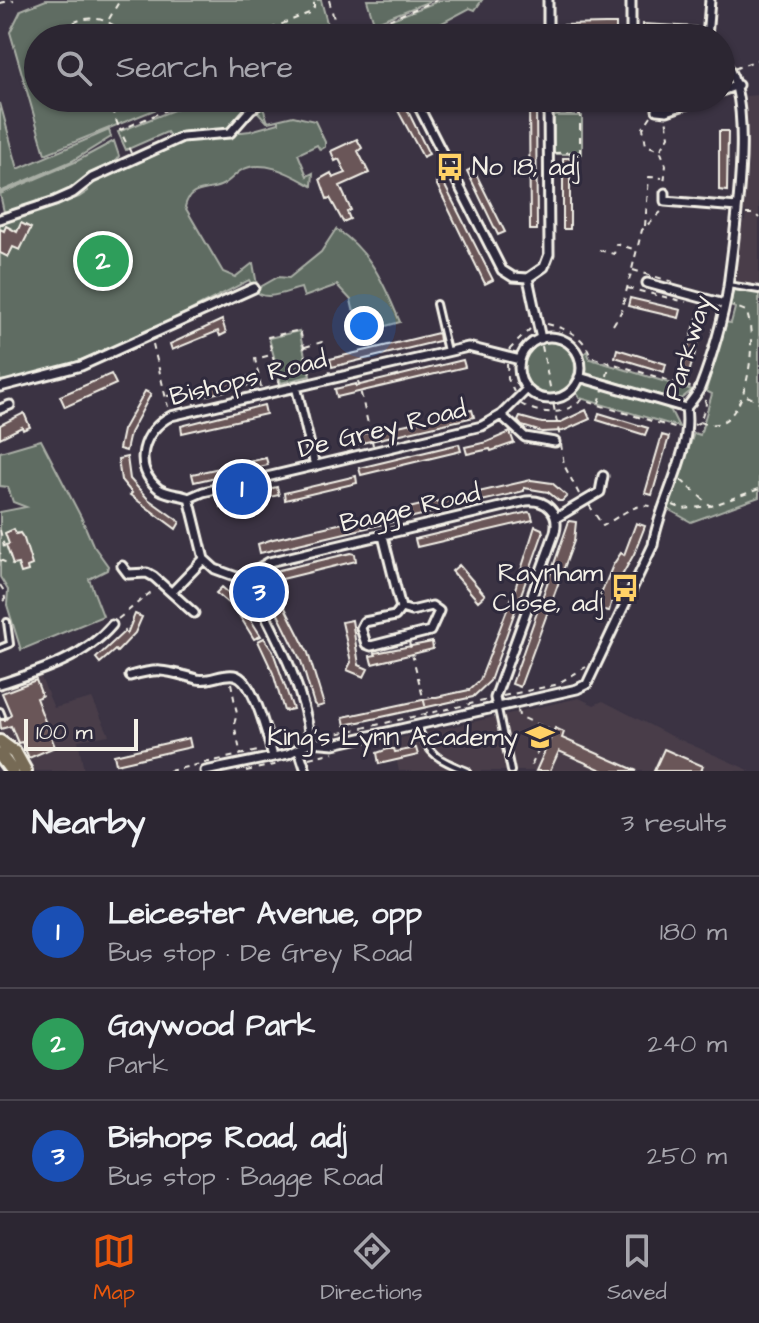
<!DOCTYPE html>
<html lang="en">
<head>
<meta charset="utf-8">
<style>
  :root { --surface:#2c2632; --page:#342e3a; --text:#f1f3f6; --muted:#a6a5ac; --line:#48434d; --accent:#ea580c }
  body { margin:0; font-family:"Architects Daughter",sans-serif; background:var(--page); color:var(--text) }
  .scale { position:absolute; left:24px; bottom:20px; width:114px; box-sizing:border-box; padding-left:8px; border:4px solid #f4f1e8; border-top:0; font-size:22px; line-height:28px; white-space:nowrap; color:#f4f1e8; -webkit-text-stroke:6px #2f2a3d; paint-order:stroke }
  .you { position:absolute; left:364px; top:326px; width:28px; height:28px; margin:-20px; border:6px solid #fff; border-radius:50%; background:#1a73e8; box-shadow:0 0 0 12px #1a73e833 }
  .badge { display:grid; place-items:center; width:52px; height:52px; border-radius:50%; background:var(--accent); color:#fff; font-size:26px; font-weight:700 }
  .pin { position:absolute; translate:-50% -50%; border:4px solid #fff; box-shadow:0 2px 8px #0006 }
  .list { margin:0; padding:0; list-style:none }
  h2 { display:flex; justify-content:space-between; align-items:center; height:104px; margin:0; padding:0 32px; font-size:34px }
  h2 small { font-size:26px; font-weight:400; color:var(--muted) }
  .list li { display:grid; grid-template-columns:52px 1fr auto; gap:24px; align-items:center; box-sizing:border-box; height:112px; padding:0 32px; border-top:2px solid var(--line) }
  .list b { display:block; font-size:30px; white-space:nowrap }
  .list p { margin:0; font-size:26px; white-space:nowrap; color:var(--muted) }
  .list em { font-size:26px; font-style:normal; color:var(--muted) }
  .icon { flex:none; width:44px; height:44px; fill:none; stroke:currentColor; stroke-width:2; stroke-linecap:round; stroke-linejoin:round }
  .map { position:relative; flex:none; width:759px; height:771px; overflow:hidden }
  .search { position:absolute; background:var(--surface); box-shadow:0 2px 6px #0004; left:24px; right:24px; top:24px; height:88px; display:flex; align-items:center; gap:20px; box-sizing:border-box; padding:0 28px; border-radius:44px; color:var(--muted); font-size:30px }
  .sheet { height:440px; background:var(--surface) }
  nav { display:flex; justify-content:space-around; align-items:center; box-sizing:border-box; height:112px; border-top:2px solid var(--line); background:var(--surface); font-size:22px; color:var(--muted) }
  nav a { display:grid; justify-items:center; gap:4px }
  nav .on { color:var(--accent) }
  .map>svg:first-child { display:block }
</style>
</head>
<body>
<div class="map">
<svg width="759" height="771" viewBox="0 0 759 771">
  <rect width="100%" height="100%" fill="#3b3343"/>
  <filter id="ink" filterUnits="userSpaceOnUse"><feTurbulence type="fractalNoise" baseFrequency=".0125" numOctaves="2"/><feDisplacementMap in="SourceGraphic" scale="16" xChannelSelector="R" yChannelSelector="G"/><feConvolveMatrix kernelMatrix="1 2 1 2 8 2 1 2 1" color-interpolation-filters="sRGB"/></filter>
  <g filter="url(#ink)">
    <!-- built -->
    <path fill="#493e4a" d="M759,95V292L746,290L734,284L741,223L745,221L746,212L743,210L748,163L746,158V96Z
      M39,673L54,708L92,698L109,735L78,740L84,771H0V731L14,726L0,686Z
      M579,698L594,705L603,701L667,734L751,771H399L392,740Z"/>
    <!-- green -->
    <path fill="#5e6c62" stroke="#a9aea5" stroke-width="2" d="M46,0H321L331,38H38V98H184L45,154L10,32L21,10Z
      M367,0H433L374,23Z
      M441,0H482L475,10L470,8L414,38H343Z
      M195,98H259L260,101L229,131L172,139L167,132L126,150L118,132L186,105Z
      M0,103L18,169L109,130L111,137L72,161L0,192Z
      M262,105L268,122L293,116L315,121L325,142V147L320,150L317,145L298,154L307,176L313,173L312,186C292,175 263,157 240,171C233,176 228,183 220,186C205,192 189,187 185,207L223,272L235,277L253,263L257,285L253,287L249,280L135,339L39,376L0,381V223L79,197L88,191L87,185L93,180L182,139L250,131L279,123V120L267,122L256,110Z
      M554,116H582V154H554Z
      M114,141L119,156L113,164L55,199L4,212L0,194L75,162Z
      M336,229C371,251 385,286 400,322L379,328L353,309L351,300L337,285L304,297L301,288C287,291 264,303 255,290L278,277L289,278L321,252Z
      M734,288L759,292V497L691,522L668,509L694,433L700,435L712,394L706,391L725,322L731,323L735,308L730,306Z
      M299,331L310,376L281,383L269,338Z
      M523 368a26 26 0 1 1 52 0a26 26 0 1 1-52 0Z
      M587,351L590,359L692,390L682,398L670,399L586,373L583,355Z
      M587,382L661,404L671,411L679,427L580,398L574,389L578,384Z
      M41,440L81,517L93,545L108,566L107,570L89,579L103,616L21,650L7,605L8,590L0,577V512L26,507L13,502L8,487L0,486V452Z"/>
    <!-- building -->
    <path fill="#6b5659" stroke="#f4f1e8" stroke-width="2" d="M605,24H616V32L562,33V25Z
      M643,24L696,27L695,35L643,32Z
      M529,98H536L537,230H530Z
      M404,103L429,154L423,157L396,107Z
      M719,131H728L727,191L719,190Z
      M357,139L362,148L358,151L369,173L340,186L351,210L347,212L350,219L343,222L330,198L327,199L320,179L331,173L333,178L346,173L339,159L335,161L331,151Z
      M563,158H570V229H563Z
      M473,168L505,232L498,235L467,171Z
      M442,180L493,280L485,284L436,183Z
      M21,223L31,228L20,250L13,247L8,257L0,253V229L4,231L6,226L17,232Z
      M630,298L681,310L679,318L628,306Z
      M697,318L705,320L688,376L680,374Z
      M222,320L226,333L220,336L218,331L172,350L170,344Z
      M438,333L439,341L332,367L330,359Z
      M617,349L666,364L664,372L615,357Z
      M463,360L465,367L337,397L335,389L356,384V386Z
      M111,374L116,384L65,407L60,396Z
      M255,375L257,383L196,398L194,390Z
      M145,391L151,394L130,433L126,451L119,449L123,430Z
      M264,405L266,414L182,433L181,426Z
      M472,410L474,417L349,446L347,437Z
      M586,410L590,419L563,431L542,432L522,426L518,421L520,417L542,423H559Z
      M24,413L30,427L23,430L22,427L0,438V425Z
      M599,413L648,428L645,435L597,420Z
      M510,432L514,443L491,451L490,449L467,454L465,447L487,442Z
      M662,435L669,437L652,495L645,493Z
      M459,444L461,451L361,475L359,468Z
      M127,457L130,479L148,499L180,522L176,529L130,495L132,493L121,480L118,459Z
      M266,458L268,465L194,482L192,474Z
      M356,476L357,483L285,500L284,493Z
      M531,480L552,483L567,496L562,501H559L548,492L524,488V491L260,553L258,544L273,539Z
      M277,487L279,495L221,507L219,500Z
      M528,512L531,513L533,520L417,547L415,539Z
      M569,521L576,522L574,541L520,687L512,684Z
      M636,523L645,526L634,554L615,588L609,611L598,609L601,594L613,565L621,553L624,555Z
      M535,526L542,529L543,533L490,681L473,697L345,725L343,717L469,690L480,680L515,589Z
      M14,529L16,534L20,533L24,539L32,565L27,567L28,571L21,573L18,564L13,565L6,545L9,544L5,533Z
      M351,553L355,554L356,561L274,581L273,574L275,571Z
      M459,565L485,595L478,601L452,571Z
      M222,587L240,603L261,636L254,639L231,602L229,604L216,593Z
      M276,590L308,653L324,705L317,707L314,704L301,661L270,598V594Z
      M135,614L142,617L135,633L117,652L115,650L100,663L96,658L125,631L127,634Z
      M352,620L359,665L368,669L364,677L347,670L351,662L342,622Z
      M264,638L272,649L293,709L284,711L273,673L258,641Z
      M432,642L433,649L372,664L370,656L376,655L375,653Z
      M36,680L42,696L36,698L55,747L29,758L22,742L18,743L11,726L1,729L0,720H5L11,714L2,693Z
      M555,728L564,732L562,738L637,771H604L559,751L550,771H536Z
      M189,738L191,747L116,764L114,755Z
      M416,748L418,755L379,764L377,753L388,749H394L395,752Z
      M664,749L703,766L701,771H654Z"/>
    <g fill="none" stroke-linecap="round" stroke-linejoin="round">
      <defs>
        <path id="service" d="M728,285L759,290
          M436,304L447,351
          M0,648L10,644L7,622
          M498,709L511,771
          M0,711L2,716
          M418,727C428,755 439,760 467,771"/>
        <path id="minor" d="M548,0V38
          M631,38V0
          M707,38L710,0
          M721,91L738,85
          M418,98L420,109L502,270L513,277L528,278L541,339
          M657,110L667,111L704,98
          M665,193V201L737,207
          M0,219L55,201L73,193L92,178L182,137L230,133L251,109L263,102
          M528,278L544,267L549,254L548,98
          M647,283L724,304
          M519 368a31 31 0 1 1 62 0a31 31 0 1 1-62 0Z
          M579,377L686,408
          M296,386L315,466
          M0,387L81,366L254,288
          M0,409L10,405
          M501,415L525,437L555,442
          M189,498L203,492L482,426L501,415L527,389
          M556,518L600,492L603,476
          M383,536L401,608
          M122,566L128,574L147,573L154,577L194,613
          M250,585L257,569L269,562L526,501C546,499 560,512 555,532L495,698L497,707
          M172,592L204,559
          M432,606L439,611L430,631L371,646L366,644L361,628L364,622L395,616L401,608L411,611Z
          M130,676C162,667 166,671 197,679C210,682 221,673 234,675C254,678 268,738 273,757
          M0,684C40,671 84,658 112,625
          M311,742C302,681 277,638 250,585L245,580L215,569L204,559L189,498C179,494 168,495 159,489C131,467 143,430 171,416L468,347L520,360
          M299,750L306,771
          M205,771L288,754L311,742L334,744L577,689L587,684L653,545C659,502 693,452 686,408C691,402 697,395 700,388C711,360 724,317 728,287C733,240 759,90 721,59"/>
        <path id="primary" d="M0,742L15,753L25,771
          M0,755L12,771"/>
      </defs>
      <!-- service casing -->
      <use href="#service" stroke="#f4f1e8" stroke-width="10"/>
      <!-- minor casing -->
      <use href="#minor" stroke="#f4f1e8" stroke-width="13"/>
      <!-- primary casing -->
      <use href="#primary" stroke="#f4f1e8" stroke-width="18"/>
      <!-- path -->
      <path stroke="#f4f1e8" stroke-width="2" stroke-dasharray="6 6" stroke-linecap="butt" d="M329,0L339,38
        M0,3L14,0
        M109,19L120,0
        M76,25L81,38
        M56,38C73,12 109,12 126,38
        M248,38L309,13L314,7V0
        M344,38L437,0
        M734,69L759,59
        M107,98L120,130
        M651,116L643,128L646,145L660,150L666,165L664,184
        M661,149L669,136L666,118
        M131,153L120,130L194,98
        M554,153L580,152V114H556
        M746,214H755L759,218
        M645,226L649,177L662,178
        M599,250L614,254L616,244L637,250
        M633,270L673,282
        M627,288L686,302
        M547,324C567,329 584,335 591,357L693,388
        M613,325L621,312L642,230L664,209
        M153,344L168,407
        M542,346L560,438
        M305,347L322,342L330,373
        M509,350L530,329
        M507,364L508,379L514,392
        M607,376L610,363
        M358,381L373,445
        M280,385L268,337L300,330L311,377
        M261,387L255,359L271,355
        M167,396L190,391L194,404
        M747,396L759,402
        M599,403L603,390
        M521,404C542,416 564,415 582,400L678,429
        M700,422C748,442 759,338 746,311L733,306
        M694,425L700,422L706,404L704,397
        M561,444L564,465L579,494
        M681,480L711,506L759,489
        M589,505L603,526C619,517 638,499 657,508
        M673,505L683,509L710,506
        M0,530L4,546L0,554
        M0,560L12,565
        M0,585L4,591L5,599L0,604
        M118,619L151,592
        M409,642L427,713
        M231,683L237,714L234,724L241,755
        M503,696L555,685L586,667
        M518,710L519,716L548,729L529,771
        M327,736L488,700
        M276,747L289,745
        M309,758L334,752
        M169,771L262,750
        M246,771L279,764"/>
      <!-- service -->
      <use href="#service" stroke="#2f2a3d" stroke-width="4"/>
      <!-- minor -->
      <use href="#minor" stroke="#2f2a3d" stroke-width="7"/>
      <!-- primary -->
      <use href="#primary" stroke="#766a54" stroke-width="12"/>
    </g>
  </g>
  <!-- icons -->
  <defs>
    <symbol id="bus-bare" viewBox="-9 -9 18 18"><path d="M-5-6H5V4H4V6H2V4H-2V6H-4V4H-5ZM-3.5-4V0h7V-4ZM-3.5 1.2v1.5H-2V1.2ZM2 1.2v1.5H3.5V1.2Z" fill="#ffd166" stroke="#2f2a3d" stroke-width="2.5" paint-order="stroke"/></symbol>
    <symbol id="school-bare" viewBox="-9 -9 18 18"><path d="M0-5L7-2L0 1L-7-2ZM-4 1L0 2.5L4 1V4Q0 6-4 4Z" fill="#ffd166" stroke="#2f2a3d" stroke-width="2.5" paint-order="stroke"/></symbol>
  </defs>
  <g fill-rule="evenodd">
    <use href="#bus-bare" x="430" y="147" width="40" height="40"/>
    <use href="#bus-bare" x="605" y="568" width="40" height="40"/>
    <use href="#school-bare" x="520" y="717" width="40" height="40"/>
  </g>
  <g text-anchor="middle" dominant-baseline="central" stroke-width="6" stroke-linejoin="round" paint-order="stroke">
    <!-- poi labels -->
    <g font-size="26" fill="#f4f1e8" stroke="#2f2a3d" text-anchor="end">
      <text x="472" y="167" text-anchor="start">No 18, adj</text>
      <text x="603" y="573">Raynham<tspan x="603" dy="30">Close, adj</tspan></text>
      <text x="518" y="737">King's Lynn Academy</text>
    </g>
    <!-- street labels -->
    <g font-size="26" fill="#f4f1e8" stroke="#2f2a3d">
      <text transform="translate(688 348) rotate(-73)">Parkway</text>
      <text transform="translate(248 378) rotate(-14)">Bishops Road</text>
      <text transform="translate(382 429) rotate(-14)">De Grey Road</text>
      <text transform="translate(410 508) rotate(-13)">Bagge Road</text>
    </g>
  </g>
</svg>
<div class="scale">100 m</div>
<div class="you"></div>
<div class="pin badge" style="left:242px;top:489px;background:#1a4fb4">1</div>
<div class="pin badge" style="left:103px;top:261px;background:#2e9e5b">2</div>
<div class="pin badge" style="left:259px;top:592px;background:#1a4fb4">3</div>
<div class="search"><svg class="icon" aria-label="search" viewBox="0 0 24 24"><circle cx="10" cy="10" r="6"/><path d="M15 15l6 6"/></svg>Search here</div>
</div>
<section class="sheet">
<h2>Nearby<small>3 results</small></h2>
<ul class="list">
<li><span class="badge" style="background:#1a4fb4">1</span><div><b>Leicester Avenue, opp</b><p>Bus stop · De Grey Road</p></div><em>180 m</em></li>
<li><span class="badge" style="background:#2e9e5b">2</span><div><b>Gaywood Park</b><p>Park</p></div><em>240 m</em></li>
<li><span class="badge" style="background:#1a4fb4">3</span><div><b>Bishops Road, adj</b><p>Bus stop · Bagge Road</p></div><em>250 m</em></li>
</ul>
</section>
<nav>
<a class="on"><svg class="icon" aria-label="map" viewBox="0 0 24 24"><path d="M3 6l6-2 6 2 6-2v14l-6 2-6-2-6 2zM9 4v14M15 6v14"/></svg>Map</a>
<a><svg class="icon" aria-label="directions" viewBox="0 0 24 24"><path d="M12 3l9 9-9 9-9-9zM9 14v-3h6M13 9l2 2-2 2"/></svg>Directions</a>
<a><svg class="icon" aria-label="saved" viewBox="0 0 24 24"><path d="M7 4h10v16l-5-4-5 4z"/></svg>Saved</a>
</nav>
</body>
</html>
